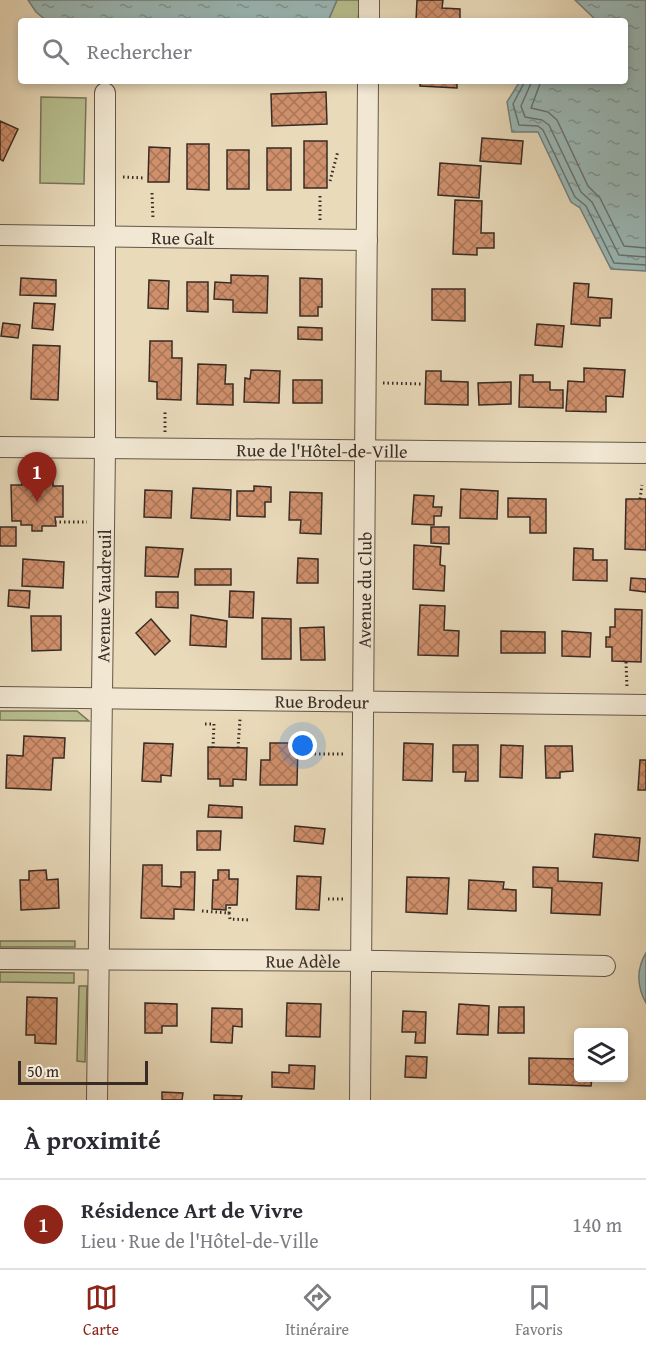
<!DOCTYPE html>
<html lang="fr">
<head>
<meta charset="utf-8">
<style>
  :root { --surface:#fff; --page:#f7f7f7; --text:#2b2b33; --muted:#7c7c81; --line:#e1e1e2; --accent:#8f2418 }
  body { margin:0; font-family:"Gentium Book Plus",serif; background:var(--page); color:var(--text) }
  .controls { position:absolute; right:18px; bottom:18px; display:grid; overflow:hidden; border-radius:6px; box-shadow:0 3px 9px #0003 }
  .controls button { width:54px; height:54px; display:grid; place-items:center; padding:0; border:0; border-bottom:2px solid var(--line); background:var(--surface); color:var(--text); font:30px sans-serif }
  .scale { position:absolute; left:18px; bottom:15px; width:130px; box-sizing:border-box; padding-left:6px; border:3px solid #382b25; border-top:0; font-size:16px; line-height:21px; white-space:nowrap; color:#382b25; -webkit-text-stroke:4px #f1e7d2; paint-order:stroke }
  .you { position:absolute; left:303px; top:746px; width:21px; height:21px; margin:-15px; border:4px solid #fff; border-radius:50%; background:#1a73e8; box-shadow:0 0 0 9px #1a73e833 }
  .badge { display:grid; place-items:center; width:39px; height:39px; border-radius:50%; background:var(--accent); color:#fff; font-size:20px; font-weight:700 }
  .pin { position:absolute; translate:-50% -50px; filter:drop-shadow(0 2px 3px #0008) }
  .pin::after { content:''; position:absolute; top:32px; width:21px; height:18px; background:inherit; clip-path:polygon(0 0,100% 0,50% 100%) }
  .list { margin:0; padding:0; list-style:none }
  h2 { display:flex; justify-content:space-between; align-items:center; height:78px; margin:0; padding:0 24px; font-size:26px }
  h2 small { font-size:20px; font-weight:400; color:var(--muted) }
  .list li { display:grid; grid-template-columns:39px 1fr auto; gap:18px; align-items:center; box-sizing:border-box; height:90px; padding:0 24px; border-top:2px solid var(--line) }
  .list b { display:block; font-size:22px; white-space:nowrap }
  .list p { margin:0; font-size:20px; white-space:nowrap; color:var(--muted) }
  .list em { font-size:20px; font-style:normal; color:var(--muted) }
  .icon { flex:none; width:33px; height:33px; fill:none; stroke:currentColor; stroke-width:2; stroke-linecap:round; stroke-linejoin:round }
  .map { position:relative; flex:none; width:646px; height:1100px; overflow:hidden }
  .search { position:absolute; background:var(--surface); box-shadow:0 3px 9px #0003; left:18px; right:18px; top:18px; height:66px; display:flex; align-items:center; gap:15px; box-sizing:border-box; padding:0 21px; border-radius:6px; color:var(--muted); font-size:22px }
  .sheet { height:168px; background:var(--surface) }
  nav { display:flex; justify-content:space-around; align-items:center; box-sizing:border-box; height:84px; border-top:2px solid var(--line); background:var(--surface); font-size:16px; color:var(--muted) }
  nav a { display:grid; justify-items:center; gap:3px }
  nav .on { color:var(--accent) }
  .map>svg:first-child { display:block }
</style>
</head>
<body>
<div class="map">
<svg width="646" height="1100" viewBox="0 0 646 1100">
  <defs>
    <pattern id="water-ripples" width="26" height="14" patternUnits="userSpaceOnUse" patternTransform="scale(1.5)"><rect width="26" height="14" fill="#9ab9b8"/><path d="M2 4q2-2 4 0t4 0M15 11q2-2 4 0t4 0" fill="none" stroke="#7f9795"/></pattern>
    <pattern id="building-cross-hatch" width="8" height="8" patternUnits="userSpaceOnUse" patternTransform="scale(1.5)"><rect width="8" height="8" fill="#d0906c"/><path d="M0 0l8 8M0 8l8-8" fill="none" stroke="#aa7659"/></pattern>
  </defs>
  <rect width="100%" height="100%" fill="#e9daba"/>
  <filter id="stains"><feTurbulence type="fractalNoise" baseFrequency=".00333" numOctaves="4"/><feColorMatrix values="0 0 0 0 .2 0 0 0 0 .09 0 0 0 0 .02 0 0 0 .5 -.17"/></filter>
  <radialGradient id="worn" r=".72"><stop offset=".6" stop-color="#630" stop-opacity="0"/><stop offset="1" stop-color="#630" stop-opacity=".3"/></radialGradient>
  <!-- green -->
  <path fill="#b8bf8f" stroke="#78755a" stroke-width="1.5" d="M337,0H360L358,21H328Z
    M41,97L86,98L84,184L40,183Z
    M0,711H77L89,721L0,720Z
    M0,941H75V947H0Z
    M0,972L74,973V983L0,982Z
    M79,986H87L85,1062L77,1061Z"/>
  <!-- water -->
  <path fill="url(#water-ripples)" stroke="#73807d" stroke-width="1.5" d="M28,0H337L328,21H47L36,12Z
    M575,0H646V271L611,269L580,208L571,202L538,132H512L507,102L520,81H625V21H597Z
    M646,953V1003C637,987 636,969 646,953Z"/>
  <g fill="none" stroke-linecap="round" stroke-linejoin="round">
    <!-- shore -->
    <path stroke="#69726e" stroke-width="1.5" d="M525,81L513,104L519,125L538,126L543,130L575,197L586,206L614,263L646,265
      M532,81L521,106L525,117L542,120L549,125L581,192L592,202L619,255L646,257
      M541,81L531,108L548,112L557,120L588,186L600,198L624,246L646,248"/>
  </g>
  <!-- building -->
  <path fill="url(#building-cross-hatch)" stroke="#382b25" stroke-width="1.5" d="M417,0H443L442,8L460,9V21H416Z
    M420,81H457V88L420,86Z
    M326,92L327,124L272,126L271,94Z
    M0,121L18,129L3,161L0,159Z
    M482,138L523,141L521,164L480,161Z
    M304,141H327V188H304Z
    M187,144H209V190L187,189Z
    M149,147L170,148L169,182H148Z
    M267,148H291V190H267Z
    M227,150H249V189H227Z
    M440,163L481,166L479,198L438,195Z
    M455,200L482,201L481,233H494V248H477V255L453,254Z
    M231,275L268,276L267,313L233,312V300L214,299L215,282L231,283Z
    M21,278L56,280V296L20,295Z
    M300,278L322,279V307H318V316H300Z
    M149,280L169,281L168,309L148,308Z
    M187,282H208V312L187,311Z
    M574,283L589,284L588,297L612,299L611,318H600V326L571,324Z
    M432,289H465V321L432,320Z
    M34,303L55,304L53,330L32,328Z
    M3,323L20,325L18,338L1,336Z
    M537,324L564,326L562,347L535,345Z
    M298,327L322,328V340L298,339Z
    M150,341H172V358H182L181,400L157,399V382L149,381Z
    M33,345L60,346L58,400L31,399Z
    M198,364L226,365L225,384H233V405L197,404Z
    M584,368L625,370L623,397L606,396V412L566,411L568,381L584,382Z
    M251,370L280,371L279,403L244,402L245,378L250,379Z
    M426,371H441V381L468,382V405L425,404Z
    M520,375H533V382H550V390H563V408L519,407Z
    M293,380H322V403H293Z
    M511,382V404L479,405L478,383Z
    M22,480H53V486H63V517H55L56,526H42V531H32V525H21V521H12L11,485H22Z
    M254,486L271,487V502H265V517L237,516V491H254Z
    M193,488L231,490L230,520L191,518Z
    M461,489L498,491L497,519L460,518Z
    M145,490L172,491L171,518L144,517Z
    M290,492L322,493L321,534L300,533L301,520H289Z
    M414,495L434,496L433,507H442L441,516H434V525L412,524Z
    M508,498L546,499V533H530V517H508Z
    M626,499H646V550L625,549Z
    M0,527H16V546H0Z
    M431,527H449V544L431,543Z
    M414,545L441,547L440,565L445,566L444,591L413,589Z
    M146,547L183,549L178,577L145,576Z
    M574,548L593,549V560H607V581L573,580Z
    M298,558L318,559V583H297Z
    M23,559L64,562L63,588L22,586Z
    M195,569H231V585H195Z
    M631,578L646,579V592L630,590Z
    M9,590L30,591L29,608L8,606Z
    M230,591L254,592L253,618L229,617Z
    M156,592H178V608L156,607Z
    M420,605L445,606L444,630L459,631L458,656L418,655Z
    M615,609L642,610L641,662L612,661V647H606V637H610V627H615Z
    M191,615L227,621L226,647L190,645Z
    M31,616H61V650L32,651Z
    M262,618L291,619V659H262Z
    M151,619L170,641L155,655L136,633Z
    M324,627L325,660H301L300,628Z
    M501,631L545,632V653H501Z
    M562,631L591,633L590,657L562,656Z
    M24,736L65,738L64,758H53L51,790L6,788L7,755L23,756Z
    M144,743L173,744L171,776L161,775V782L142,781Z
    M270,743H298L297,785H260L261,760H270Z
    M404,743L433,744L432,781L403,780Z
    M453,745H478V781H465L466,772H453Z
    M501,745L523,746L522,778L500,777Z
    M545,746H572L573,771L560,772V778H546Z
    M208,747L247,748L246,780L233,779V786H220V779H208Z
    M640,760H646V790H638Z
    M209,805L242,807V818L208,817Z
    M295,826L325,829L323,844L294,841Z
    M197,831H221L220,850H197Z
    M595,834L640,838L638,861L593,857Z
    M143,865H162V886L181,887V872H195L194,910L174,909V919L141,918Z
    M533,867L558,868V881L602,883L600,915L551,913L552,888L533,887Z
    M46,870L47,880L58,879L59,908L21,910L20,880H29V871Z
    M218,870H229V879H238L237,905H226V910L212,909L213,880H218Z
    M297,876L321,877L319,910L296,909Z
    M407,877L449,878L447,914L406,912Z
    M469,880L504,882L503,889L516,890V911L468,909Z
    M27,997L57,998L56,1044L35,1043V1035H26Z
    M145,1003L177,1004V1026H162V1033H145Z
    M287,1003L321,1004L320,1037L286,1036Z
    M459,1004L489,1006L488,1035L457,1034Z
    M499,1007H524V1033H498Z
    M212,1008L242,1009V1027L233,1026L232,1043L211,1042Z
    M403,1011L426,1012L425,1043H415L416,1032H402Z
    M578,1044V1078H592L591,1086L529,1084V1058L577,1059Z
    M406,1056L427,1057L426,1078L405,1077Z
    M289,1065L315,1066L314,1089L272,1087V1072L289,1073Z
    M162,1092L183,1093L182,1100H162Z
    M214,1095L242,1096L241,1100H214Z"/>
  <g fill="none" stroke-linecap="round" stroke-linejoin="round">
    <defs>
      <g id="minor">
        <path d="M369,21V0"/>
        <path id="s1" d="M0,235L367,240"/>
        <path id="s2" d="M0,447L646,453"/>
        <path id="s3" d="M0,697L646,705"/>
        <path id="s4" d="M0,959L383,961L605,966"/>
        <path id="s5" d="M97,1100L105,448V93"/>
        <path id="s6" d="M360,1100L368,81"/>
      </g>
    </defs>
    <!-- minor casing -->
    <use href="#minor" stroke="#64574a" stroke-width="22"/>
    <!-- path -->
    <path stroke="#382b25" stroke-width="3" stroke-dasharray="1.5 3" stroke-linecap="butt" d="M123,177L145,178
      M330,181L338,151
      M152,193L153,219
      M320,196V221
      M383,383L423,384
      M165,432V410
      M35,480V464
      M640,499L642,485
      M55,522H87
      M626,662L627,687
      M205,724H214L213,747
      M238,748L240,719
      M301,754H344
      M328,899H344
      M202,911L229,913L230,905
      M229,913L230,919L250,920"/>
    <!-- minor -->
    <use href="#minor" stroke="#f1e7d2" stroke-width="20"/>
  </g>
  <g text-anchor="middle" dominant-baseline="central" stroke-width="5" stroke-linejoin="round" paint-order="stroke">
    <!-- street labels -->
    <g font-size="18" fill="#382b25" stroke="#f1e7d2">
      <text stroke="none"><textPath href="#s1" startOffset="183">Rue Galt</textPath></text>
      <text stroke="none"><textPath href="#s2" startOffset="322">Rue de l'Hôtel-de-Ville</textPath></text>
      <text stroke="none"><textPath href="#s6" startOffset="510">Avenue du Club</textPath></text>
      <text stroke="none"><textPath href="#s5" startOffset="504">Avenue Vaudreuil</textPath></text>
      <text stroke="none"><textPath href="#s3" startOffset="322">Rue Brodeur</textPath></text>
      <text stroke="none"><textPath href="#s4" startOffset="303">Rue Adèle</textPath></text>
    </g>
  </g>
  <rect width="100%" height="100%" filter="url(#stains)"/>
  <rect width="100%" height="100%" fill="url(#worn)"/>
</svg>
<div class="controls">
<button><svg class="icon" aria-label="layers" viewBox="0 0 24 24"><path d="M12 4l9 5-9 5-9-5zM3 14l9 5 9-5"/></svg></button>
</div>
<div class="scale">50 m</div>
<div class="you"></div>
<div class="pin badge" style="left:37px;top:502px">1</div>
<div class="search"><svg class="icon" aria-label="search" viewBox="0 0 24 24"><circle cx="10" cy="10" r="6"/><path d="M15 15l6 6"/></svg>Rechercher</div>
</div>
<section class="sheet">
<h2>À proximité<small></small></h2>
<ul class="list">
<li><span class="badge">1</span><div><b>Résidence Art de Vivre</b><p>Lieu · Rue de l'Hôtel-de-Ville</p></div><em>140 m</em></li>
</ul>
</section>
<nav>
<a class="on"><svg class="icon" aria-label="map" viewBox="0 0 24 24"><path d="M3 6l6-2 6 2 6-2v14l-6 2-6-2-6 2zM9 4v14M15 6v14"/></svg>Carte</a>
<a><svg class="icon" aria-label="directions" viewBox="0 0 24 24"><path d="M12 3l9 9-9 9-9-9zM9 14v-3h6M13 9l2 2-2 2"/></svg>Itinéraire</a>
<a><svg class="icon" aria-label="saved" viewBox="0 0 24 24"><path d="M7 4h10v16l-5-4-5 4z"/></svg>Favoris</a>
</nav>
</body>
</html>
